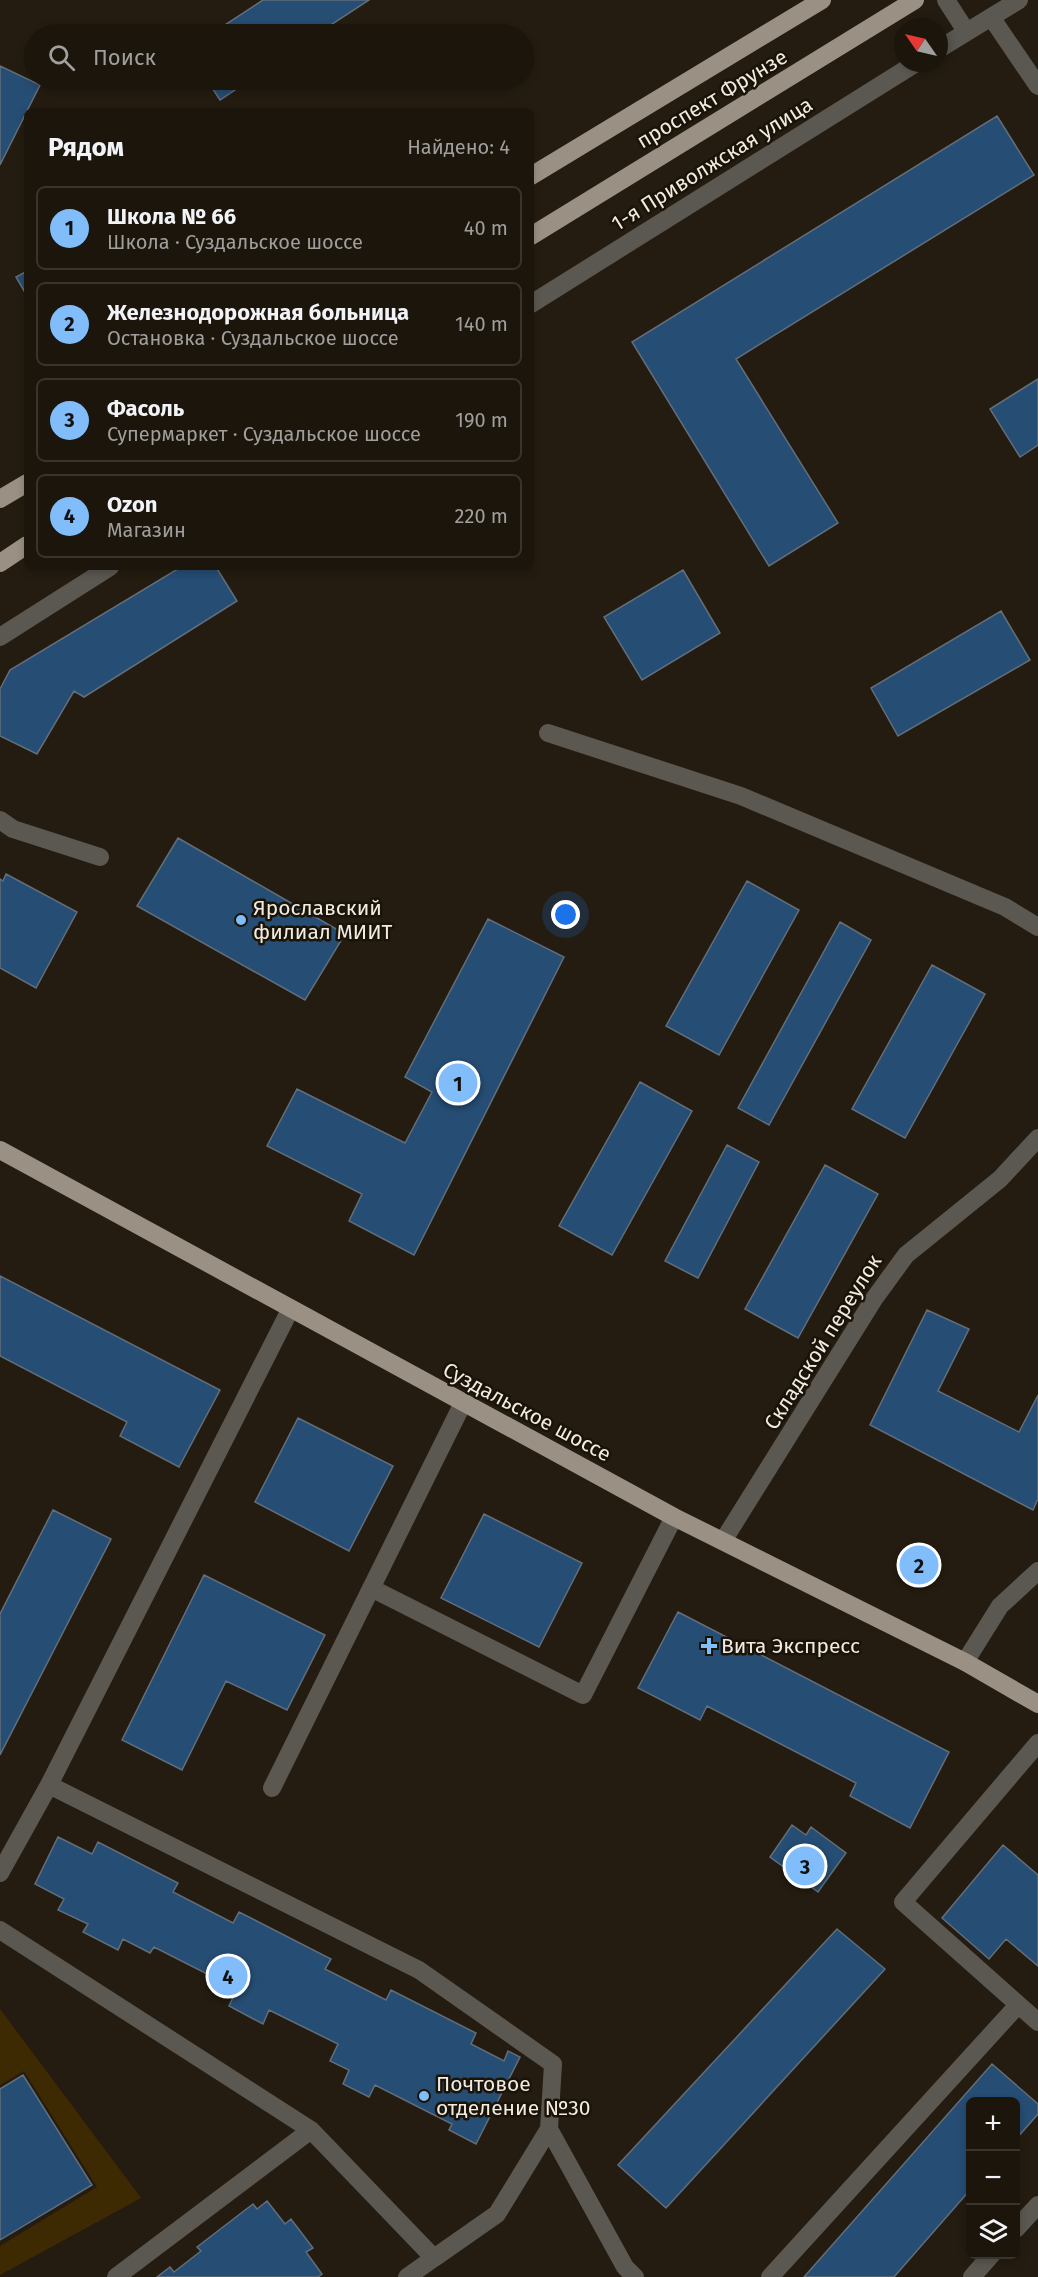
<!DOCTYPE html>
<html lang="ru">
<head>
<meta charset="utf-8">
<style>
  :root { --surface:#1b150c; --page:#241e15; --text:#f1f3f6; --muted:#a09f9d; --line:#39342d; --accent:#80bdfa }
  body { margin:0; font-family:"Fira Sans",sans-serif; background:var(--page); color:var(--text) }
  .controls { position:absolute; right:18px; bottom:18px; display:grid; overflow:hidden; border-radius:9px; box-shadow:0 3px 9px #0003 }
  .controls button { width:54px; height:54px; display:grid; place-items:center; padding:0; border:0; border-bottom:2px solid var(--line); background:var(--surface); color:var(--text); font:30px sans-serif }
  .compass { position:absolute; left:894px; top:18px; width:54px; height:54px; border-radius:50%; background:var(--surface); box-shadow:0 3px 9px #0003; rotate:304deg }
  .you { position:absolute; left:566px; top:915px; width:21px; height:21px; margin:-15px; border:4px solid #fff; border-radius:50%; background:#1a73e8; box-shadow:0 0 0 9px #1a73e833 }
  .badge { display:grid; place-items:center; width:39px; height:39px; border-radius:50%; background:var(--accent); color:#111; font-size:20px; font-weight:700 }
  .pin { position:absolute; translate:-50% -50%; border:3px solid #fff; box-shadow:0 2px 6px #0006 }
  .list { margin:0; padding:0; list-style:none }
  h2 { display:flex; justify-content:space-between; align-items:center; height:78px; margin:0; padding:0 24px; font-size:26px }
  h2 small { font-size:20px; font-weight:400; color:var(--muted) }
  .list li { display:grid; grid-template-columns:39px 1fr auto; gap:18px; align-items:center; box-sizing:border-box; height:84px; margin:0 12px 12px; padding:0 12px; border:2px solid var(--line); border-radius:9px }
  .list b { display:block; font-size:22px; white-space:nowrap }
  .list p { margin:0; font-size:20px; white-space:nowrap; color:var(--muted) }
  .list em { font-size:20px; font-style:normal; color:var(--muted) }
  .icon { flex:none; width:33px; height:33px; fill:none; stroke:currentColor; stroke-width:2; stroke-linecap:round; stroke-linejoin:round }
  .map { position:relative; flex:none; width:1038px; height:2277px; overflow:hidden }
  .search { position:absolute; background:var(--surface); box-shadow:0 3px 9px #0003; left:24px; top:24px; width:510px; height:66px; display:flex; align-items:center; gap:15px; box-sizing:border-box; padding:0 21px; border-radius:33px; color:var(--muted); font-size:22px }
  .panel { position:absolute; background:var(--surface); box-shadow:0 3px 9px #0003; left:24px; top:108px; width:510px; height:462px; border-radius:9px }
  .map>svg:first-child { display:block }
</style>
</head>
<body>
<div class="map">
<svg width="1038" height="2277" viewBox="0 0 1038 2277">
  <rect width="100%" height="100%" fill="#241c10"/>
  <!-- green -->
  <path fill="#3e2a02" d="M0,2009L141,2198L0,2275V2246L97,2187L24,2071L0,2085Z"/>
  <!-- building -->
  <path fill="#264d73" stroke="#626e7b" stroke-width="1.5" d="M263,0H369L317,34H211Z
    M0,66L40,85L0,165Z
    M207,80H250L220,100Z
    M997,116L1034,175L736,359L838,523L769,566L632,342Z
    M27,271V296L16,277Z
    M1038,379V445L1020,457L990,409Z
    M181,567H216L237,601L84,697L74,691L37,754L0,736V689L10,670Z
    M683,570L720,633L642,680L604,617Z
    M1001,611L1030,660L898,736L871,688Z
    M178,838L345,934L305,1000L137,906Z
    M6,874L77,912L36,988L0,968V879L3,881Z
    M747,881L799,910L719,1055L666,1026Z
    M488,919L564,957L414,1255L349,1221L362,1194L267,1146L297,1089L405,1143L432,1092L405,1077Z
    M840,922L871,940L769,1125L738,1108Z
    M932,965L985,994L905,1138L852,1109Z
    M640,1082L692,1111L612,1255L559,1226Z
    M727,1145L759,1162L698,1278L665,1261Z
    M825,1165L878,1194L798,1338L745,1309Z
    M0,1276L220,1390L179,1467L120,1436L127,1422L0,1356Z
    M927,1310L969,1329L938,1391L1019,1432L1038,1395V1499L1033,1510L870,1425Z
    M298,1418L393,1466L349,1551L255,1502Z
    M53,1510L111,1539L0,1755V1614Z
    M484,1514L582,1563L539,1647L441,1598Z
    M204,1575L325,1635L287,1710L226,1681L182,1770L122,1740Z
    M678,1612L949,1752L910,1828L850,1796L856,1783L707,1706L700,1720L638,1688Z
    M792,1825L806,1835L811,1827L846,1853L818,1892L770,1857Z
    M58,1837L92,1854L98,1842L178,1883L173,1892L233,1923L239,1912L331,1959L325,1969L386,2000L391,1990L476,2033L471,2044L504,2061L508,2051L520,2057L476,2144L449,2130L452,2124L375,2085L369,2097L343,2084L349,2070L330,2061L338,2044L269,2010L263,2024L229,2006L237,1989L154,1947L150,1953L123,1939L118,1950L83,1932L88,1924L58,1910L64,1899L35,1884Z
    M1003,1845L1038,1875V1966L1006,1939L989,1959L942,1918Z
    M837,1929L885,1969L666,2208L618,2165Z
    M992,2064L1038,2104V2114L1016,2139V2102H970V2190L894,2277H804Z
    M23,2075L92,2185L0,2240V2089Z
    M267,2201L285,2224L291,2219L313,2248L306,2252L322,2274L318,2277H157L170,2267L174,2272L201,2251L197,2247L253,2204L257,2209Z"/>
  <g fill="none" stroke-linecap="round" stroke-linejoin="round">
    <!-- minor -->
    <path stroke="#5b5751" stroke-width="18" d="M946,0L966,31
      M991,17L1038,86
      M939,49L1019,0
      M531,304L916,63
      M0,637L110,567
      M548,733L741,796L1005,907L1038,927
      M0,820L13,829L100,857
      M723,1541L874,1299L906,1255L1000,1179L1038,1138
      M371,1588L583,1695L674,1517
      M965,1662L1000,1606L1038,1571
      M1038,1743L903,1902L1038,2022
      M272,1788L463,1403
      M0,1873L49,1785
      M0,1930L311,2130L434,2258L497,2214L549,2129L553,2064L419,1970L49,1785L290,1310
      M549,2129L625,2267L635,2277
      M1016,2229L1038,2205
      M116,2277L311,2130
      M407,2277L434,2258
      M770,2277L1018,2005
      M972,2277L992,2254"/>
    <!-- major -->
    <path stroke="#9a9184" stroke-width="18" d="M531,176L822,0
      M531,236L915,0
      M0,499L27,483
      M0,563L27,545
      M0,1150L674,1517L965,1662L1038,1704"/>
  </g>
  <!-- markers -->
  <g fill="#80bdfa" stroke="#1a1307" stroke-width="2">
    <circle cx="241" cy="920" r="6"/>
    <path d="M706 1637h6v6h6v6h-6v6h-6v-6h-6v-6h6z"/>
    <circle cx="424" cy="2096" r="6"/>
  </g>
  <g text-anchor="middle" dominant-baseline="central" stroke-width="5" stroke-linejoin="round" paint-order="stroke">
    <!-- street labels -->
    <g font-size="21" fill="#f1ebe3" stroke="#1a1307">
      <text transform="translate(712 99) rotate(-31)">проспект Фрунзе</text>
      <text transform="translate(712 164) rotate(-32)">1-я Приволжская улица</text>
      <text transform="translate(823 1342) rotate(-58)">Складской переулок</text>
      <text transform="translate(527 1412) rotate(28)">Суздальское шоссе</text>
    </g>
    <!-- poi labels -->
    <g font-size="21" fill="#f1ebe3" stroke="#1a1307" text-anchor="start">
      <text x="253" y="908">Ярославский<tspan x="253" dy="24">филиал МИИТ</tspan></text>
      <text x="721" y="1646">Вита Экспресс</text>
      <text x="436" y="2084">Почтовое<tspan x="436" dy="24">отделение №30</tspan></text>
    </g>
  </g>
</svg>
<div class="controls">
<button>+</button>
<button>−</button>
<button><svg class="icon" aria-label="layers" viewBox="0 0 24 24"><path d="M12 4l9 5-9 5-9-5zM3 14l9 5 9-5"/></svg></button>
</div>
<svg class="compass" viewBox="-18 -18 36 36"><path d="M0-13l5 13h-10z" fill="#e53935"/><path d="M0 13l5-13h-10z" fill="#a09f9d"/></svg>
<div class="you"></div>
<div class="pin badge" style="left:458px;top:1083px">1</div>
<div class="pin badge" style="left:919px;top:1565px">2</div>
<div class="pin badge" style="left:805px;top:1866px">3</div>
<div class="pin badge" style="left:228px;top:1976px">4</div>
<div class="search"><svg class="icon" aria-label="search" viewBox="0 0 24 24"><circle cx="10" cy="10" r="6"/><path d="M15 15l6 6"/></svg>Поиск</div>
<section class="panel">
<h2>Рядом<small>Найдено: 4</small></h2>
<ul class="list">
<li><span class="badge">1</span><div><b>Школа № 66</b><p>Школа · Суздальское шоссе</p></div><em>40 m</em></li>
<li><span class="badge">2</span><div><b>Железнодорожная больница</b><p>Остановка · Суздальское шоссе</p></div><em>140 m</em></li>
<li><span class="badge">3</span><div><b>Фасоль</b><p>Супермаркет · Суздальское шоссе</p></div><em>190 m</em></li>
<li><span class="badge">4</span><div><b>Ozon</b><p>Магазин</p></div><em>220 m</em></li>
</ul>
</section>
</div>
</body>
</html>
